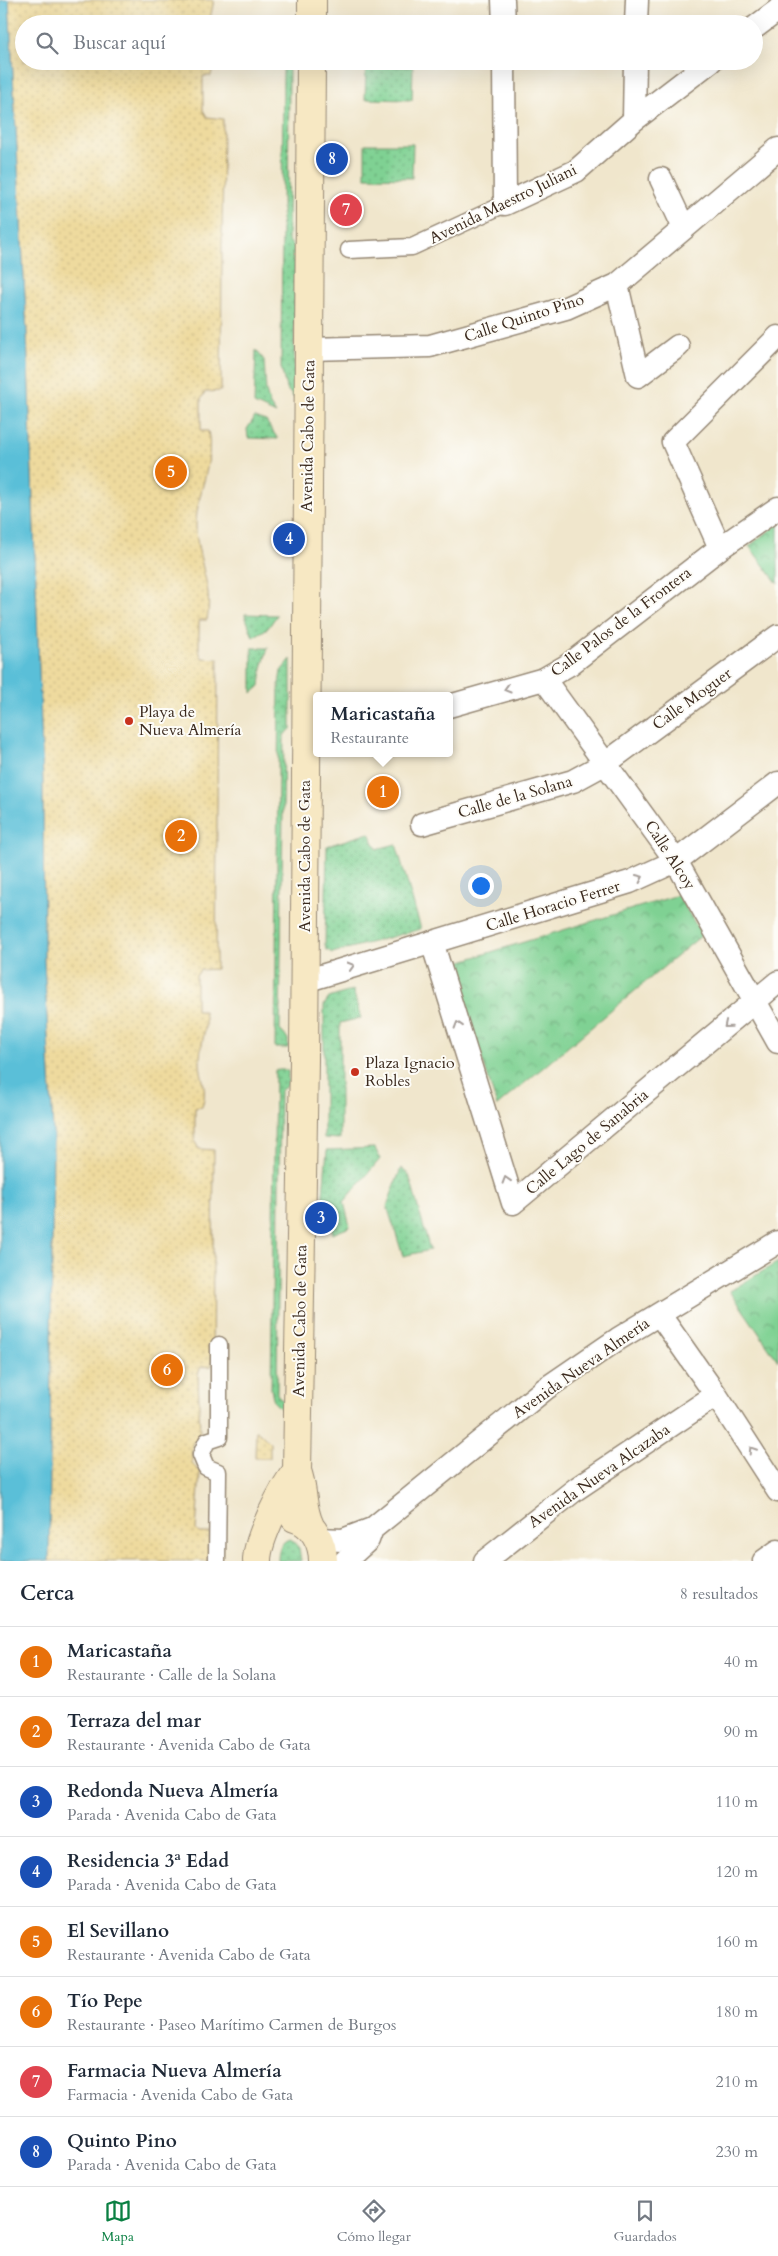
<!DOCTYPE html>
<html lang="es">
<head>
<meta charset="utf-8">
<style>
  :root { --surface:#fff; --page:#f6f6f7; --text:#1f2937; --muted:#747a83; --line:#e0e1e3; --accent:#0b8043 }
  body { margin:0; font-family:Cardo,serif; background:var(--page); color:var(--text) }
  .you { position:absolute; left:480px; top:885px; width:18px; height:18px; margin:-12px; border:4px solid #fff; border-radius:50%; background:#1a73e8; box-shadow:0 0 0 8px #1a73e833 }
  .badge { display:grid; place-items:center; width:32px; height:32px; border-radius:50%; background:var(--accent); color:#fff; font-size:16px; font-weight:700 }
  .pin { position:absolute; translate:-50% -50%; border:2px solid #fff; box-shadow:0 1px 5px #0006 }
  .popup { position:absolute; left:313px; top:692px; width:140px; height:65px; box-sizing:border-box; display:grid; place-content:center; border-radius:5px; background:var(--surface); filter:drop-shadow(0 1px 4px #0005); font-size:16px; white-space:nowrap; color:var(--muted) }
  .popup b { font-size:19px; color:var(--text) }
  .popup::after { content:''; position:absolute; left:50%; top:100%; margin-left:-10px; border:10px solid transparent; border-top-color:var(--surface) }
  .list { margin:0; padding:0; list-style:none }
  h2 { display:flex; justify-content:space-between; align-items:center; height:65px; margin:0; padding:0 20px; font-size:21px }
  h2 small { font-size:16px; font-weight:400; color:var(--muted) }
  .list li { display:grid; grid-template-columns:32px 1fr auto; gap:15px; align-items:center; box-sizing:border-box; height:70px; padding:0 20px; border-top:1px solid var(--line) }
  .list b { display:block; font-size:19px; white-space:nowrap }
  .list p { margin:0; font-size:16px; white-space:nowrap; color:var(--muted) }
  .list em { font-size:16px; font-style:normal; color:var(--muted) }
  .icon { flex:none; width:28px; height:28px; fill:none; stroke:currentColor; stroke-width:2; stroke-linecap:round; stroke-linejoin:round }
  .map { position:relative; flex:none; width:778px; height:1561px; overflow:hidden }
  .search { position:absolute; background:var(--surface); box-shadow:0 5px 20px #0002; left:15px; right:15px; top:15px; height:55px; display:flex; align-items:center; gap:12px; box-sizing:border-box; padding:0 18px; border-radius:28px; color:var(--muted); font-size:19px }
  .sheet { height:625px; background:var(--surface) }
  nav { display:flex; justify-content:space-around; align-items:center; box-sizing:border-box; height:70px; border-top:1px solid var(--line); background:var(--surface); font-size:14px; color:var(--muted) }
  nav a { display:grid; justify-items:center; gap:2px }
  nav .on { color:var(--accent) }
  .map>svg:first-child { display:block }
</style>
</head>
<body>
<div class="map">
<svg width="778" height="1561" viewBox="0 0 778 1561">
  <defs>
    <pattern id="grass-dots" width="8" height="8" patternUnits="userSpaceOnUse" patternTransform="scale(1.25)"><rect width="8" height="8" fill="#7fd193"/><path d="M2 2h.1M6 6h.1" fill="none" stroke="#69aa77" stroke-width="1.8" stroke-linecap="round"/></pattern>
    <pattern id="sand-dots" width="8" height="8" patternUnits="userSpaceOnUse" patternTransform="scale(1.25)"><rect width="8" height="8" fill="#eeda9e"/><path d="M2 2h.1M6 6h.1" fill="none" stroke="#cdbb88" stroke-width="1.8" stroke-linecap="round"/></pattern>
    <pattern id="park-crowns" width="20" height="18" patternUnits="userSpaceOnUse" patternTransform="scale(1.25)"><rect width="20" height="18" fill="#7fd193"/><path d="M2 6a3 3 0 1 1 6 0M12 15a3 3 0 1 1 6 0" fill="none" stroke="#69aa77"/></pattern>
  </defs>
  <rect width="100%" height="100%" fill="#fdfcf7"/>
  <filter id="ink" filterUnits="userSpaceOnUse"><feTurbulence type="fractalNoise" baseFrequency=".02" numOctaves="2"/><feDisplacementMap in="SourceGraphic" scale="10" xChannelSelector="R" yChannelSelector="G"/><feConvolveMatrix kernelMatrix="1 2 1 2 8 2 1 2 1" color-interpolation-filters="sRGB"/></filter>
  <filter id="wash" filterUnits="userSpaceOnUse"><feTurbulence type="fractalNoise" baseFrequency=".0096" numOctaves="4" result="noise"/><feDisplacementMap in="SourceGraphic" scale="20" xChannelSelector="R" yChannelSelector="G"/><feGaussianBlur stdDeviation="1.12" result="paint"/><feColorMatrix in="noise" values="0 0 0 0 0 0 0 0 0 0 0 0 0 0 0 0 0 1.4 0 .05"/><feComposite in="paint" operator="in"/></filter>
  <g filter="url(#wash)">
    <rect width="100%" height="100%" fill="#f0e6cc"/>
    <!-- grass -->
    <path fill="url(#grass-dots)" stroke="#5d7e58" d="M283,61H289L288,240L295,248L294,398L286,388L281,367Z
      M366,66L413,67L412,100L365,99Z
      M365,144H413L412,178L365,177Z
      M256,350L264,360L266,391L270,405L276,414L254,404Z
      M255,417L266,421L278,439L248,438L247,429Z
      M245,615V614L277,615L268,628L253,637Z
      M252,648H268L262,668L260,686L252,693Z
      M291,659V729L284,735L280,1030L288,1039V1048H275L279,684L281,671Z
      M369,833L377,849L396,844L421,929L332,953L326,949L325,945L327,846Z
      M353,990L361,1018L340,1023V1139L324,1138V1005L329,998Z
      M275,1070H288V1085L280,1091L277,1394L283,1401V1411L274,1402L271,1389Z
      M375,1148L380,1159L344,1202L350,1227L332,1234L333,1209L322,1205L327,1150Z
      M401,1168L409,1175L430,1250L403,1256L387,1206Z
      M291,1539L299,1548L301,1561H278C278,1552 280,1540 291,1539Z"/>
    <!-- sand -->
    <path fill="url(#sand-dots)" stroke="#94825e" d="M9,0H214L209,24H24V61H214L211,76H203V110L207,117L223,119L221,391L205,392L201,399V431H208C215,464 196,493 196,526C196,558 214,587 207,620H199V651L202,658L218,659L216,969L200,970L196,976V1011H204C208,1029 201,1041 200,1058C199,1076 209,1087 202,1107L195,1108V1142L199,1149L214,1150L212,1366L201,1367L198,1374L200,1436L192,1444V1464L200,1472L196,1530L199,1533H211V1561H49L53,1132L44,961L43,782L27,334Z
      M256,1429L270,1443V1458H255Z"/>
    <!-- park -->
    <path fill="url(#park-crowns)" stroke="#5d7e58" d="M778,524V584L749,546Z
      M678,895L702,935L497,1106L452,964Z
      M778,1262V1361L730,1291Z"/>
    <!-- water -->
    <path fill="#5abfd8" stroke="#4a747b" d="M0,0H9L27,334L43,782L44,961L53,1132L49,1561H0Z"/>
  </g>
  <g filter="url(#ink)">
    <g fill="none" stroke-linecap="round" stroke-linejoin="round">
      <defs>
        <path id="pedestrian" d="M349,250L412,247L505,204
          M217,1561L218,1472L206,1467L201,1455L207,1441L219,1437V1345"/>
        <path id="minor" d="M503,0L504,24
          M636,24L637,0
          M754,28L778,10
          M504,61L505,204L576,171L634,120L711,61
          M634,120L635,61
          M661,179L684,228
          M617,285L638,376L678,346
          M309,349L430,346L566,308L617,285L778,149
          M720,548L673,442L778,337
          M544,679L676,861L778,1042
          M449,706L544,679L570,664L720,548L778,508
          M422,824L573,781L606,763L778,636
          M432,942L513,1203L778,982
          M305,981L630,882L676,861L778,783
          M659,1314L716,1395L778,1491
          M318,1539L343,1540L372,1529L545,1389L618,1339L778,1242
          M345,1561L368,1540L372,1529
          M485,1561L576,1489L716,1395
          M764,1561L778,1551"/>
        <path id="secondary" d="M312,24V0
          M295,1518C313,1523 323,1543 323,1561
          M310,1526C301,1508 304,1489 297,1471L304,1060L311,61
          M257,1561C257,1539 283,1488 297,1471"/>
      </defs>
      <!-- pedestrian casing -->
      <use href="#pedestrian" stroke="#968875" stroke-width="19"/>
      <!-- minor casing -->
      <use href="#minor" stroke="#968875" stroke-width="25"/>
      <!-- secondary casing -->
      <use href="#secondary" stroke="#968875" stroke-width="30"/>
      <!-- pedestrian -->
      <use href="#pedestrian" stroke="#fff" stroke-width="16"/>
      <!-- minor -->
      <use href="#minor" stroke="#fff" stroke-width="22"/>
      <!-- secondary -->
      <use href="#secondary" stroke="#f7e8c3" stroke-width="28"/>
    </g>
    <!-- one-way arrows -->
    <defs><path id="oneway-chevron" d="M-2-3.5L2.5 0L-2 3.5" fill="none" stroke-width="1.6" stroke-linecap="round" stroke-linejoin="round" transform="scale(1.25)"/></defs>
    <g stroke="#a79f9a">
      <use href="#oneway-chevron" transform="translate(507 689) rotate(164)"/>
      <use href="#oneway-chevron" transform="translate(640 878) rotate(-25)"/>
      <use href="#oneway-chevron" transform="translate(351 966) rotate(-17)"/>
      <use href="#oneway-chevron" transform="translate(458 1025) rotate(-107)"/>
      <use href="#oneway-chevron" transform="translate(727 1025) rotate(140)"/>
      <use href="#oneway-chevron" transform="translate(506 1180) rotate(-107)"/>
      <use href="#oneway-chevron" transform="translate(752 1450) rotate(-123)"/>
    </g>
  </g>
  <!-- markers -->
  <g fill="#c8321e" stroke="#fdfcf7" stroke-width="2">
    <circle cx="129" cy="721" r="5"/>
    <circle cx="355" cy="1072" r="5"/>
  </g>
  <g text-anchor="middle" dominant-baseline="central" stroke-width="4" stroke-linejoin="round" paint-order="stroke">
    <!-- street labels -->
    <g font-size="16" fill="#3b2a1e" stroke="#fdfcf7">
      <text transform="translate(503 204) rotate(-26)">Avenida Maestro Juliani</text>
      <text transform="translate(524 318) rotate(-18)">Calle Quinto Pino</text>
      <text transform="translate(308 436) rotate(-89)">Avenida Cabo de Gata</text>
      <text transform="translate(621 622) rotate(-37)">Calle Palos de la Frontera</text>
      <text transform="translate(692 699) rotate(-36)">Calle Moguer</text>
      <text transform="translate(515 797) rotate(-16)">Calle de la Solana</text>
      <text transform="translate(670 855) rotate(57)">Calle Alcoy</text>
      <text transform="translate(305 856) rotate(-90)">Avenida Cabo de Gata</text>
      <text transform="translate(553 906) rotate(-17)">Calle Horacio Ferrer</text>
      <text transform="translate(587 1142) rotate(-40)">Calle Lago de Sanabria</text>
      <text transform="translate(300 1321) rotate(-89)">Avenida Cabo de Gata</text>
      <text transform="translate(581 1368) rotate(-35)">Avenida Nueva Almería</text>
      <text transform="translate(599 1476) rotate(-35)">Avenida Nueva Alcazaba</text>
    </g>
    <!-- poi labels -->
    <g font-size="16" fill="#3b2a1e" stroke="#fdfcf7" text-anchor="start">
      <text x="139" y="712">Playa de<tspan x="139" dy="18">Nueva Almería</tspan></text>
      <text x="365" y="1063">Plaza Ignacio<tspan x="365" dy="18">Robles</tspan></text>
    </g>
  </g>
</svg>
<div class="you"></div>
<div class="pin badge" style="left:383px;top:792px;background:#e8710a">1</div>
<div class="popup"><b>Maricastaña</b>Restaurante</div>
<div class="pin badge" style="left:181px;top:836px;background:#e8710a">2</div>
<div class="pin badge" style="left:321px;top:1218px;background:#1a4fb4">3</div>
<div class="pin badge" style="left:289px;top:539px;background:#1a4fb4">4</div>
<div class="pin badge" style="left:171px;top:472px;background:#e8710a">5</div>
<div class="pin badge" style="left:167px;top:1370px;background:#e8710a">6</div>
<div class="pin badge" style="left:346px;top:210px;background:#e0444e">7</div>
<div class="pin badge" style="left:332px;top:159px;background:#1a4fb4">8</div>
<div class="search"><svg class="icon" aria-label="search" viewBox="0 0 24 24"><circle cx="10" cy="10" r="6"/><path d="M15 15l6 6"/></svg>Buscar aquí</div>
</div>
<section class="sheet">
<h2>Cerca<small>8 resultados</small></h2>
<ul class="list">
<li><span class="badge" style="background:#e8710a">1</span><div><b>Maricastaña</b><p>Restaurante · Calle de la Solana</p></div><em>40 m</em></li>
<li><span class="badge" style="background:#e8710a">2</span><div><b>Terraza del mar</b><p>Restaurante · Avenida Cabo de Gata</p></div><em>90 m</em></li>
<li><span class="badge" style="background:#1a4fb4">3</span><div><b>Redonda Nueva Almería</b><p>Parada · Avenida Cabo de Gata</p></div><em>110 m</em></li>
<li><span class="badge" style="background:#1a4fb4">4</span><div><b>Residencia 3ª Edad</b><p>Parada · Avenida Cabo de Gata</p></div><em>120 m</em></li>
<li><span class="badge" style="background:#e8710a">5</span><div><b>El Sevillano</b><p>Restaurante · Avenida Cabo de Gata</p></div><em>160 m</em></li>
<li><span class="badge" style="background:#e8710a">6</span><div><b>Tío Pepe</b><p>Restaurante · Paseo Marítimo Carmen de Burgos</p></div><em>180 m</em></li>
<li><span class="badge" style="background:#e0444e">7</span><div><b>Farmacia Nueva Almería</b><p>Farmacia · Avenida Cabo de Gata</p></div><em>210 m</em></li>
<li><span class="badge" style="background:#1a4fb4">8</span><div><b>Quinto Pino</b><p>Parada · Avenida Cabo de Gata</p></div><em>230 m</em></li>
</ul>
</section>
<nav>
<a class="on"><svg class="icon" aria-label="map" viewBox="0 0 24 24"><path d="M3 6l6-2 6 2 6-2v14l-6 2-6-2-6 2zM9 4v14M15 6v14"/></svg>Mapa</a>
<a><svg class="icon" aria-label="directions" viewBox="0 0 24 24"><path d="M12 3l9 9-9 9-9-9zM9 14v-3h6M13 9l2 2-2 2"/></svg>Cómo llegar</a>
<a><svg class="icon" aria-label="saved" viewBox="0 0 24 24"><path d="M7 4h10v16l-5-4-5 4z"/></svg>Guardados</a>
</nav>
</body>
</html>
